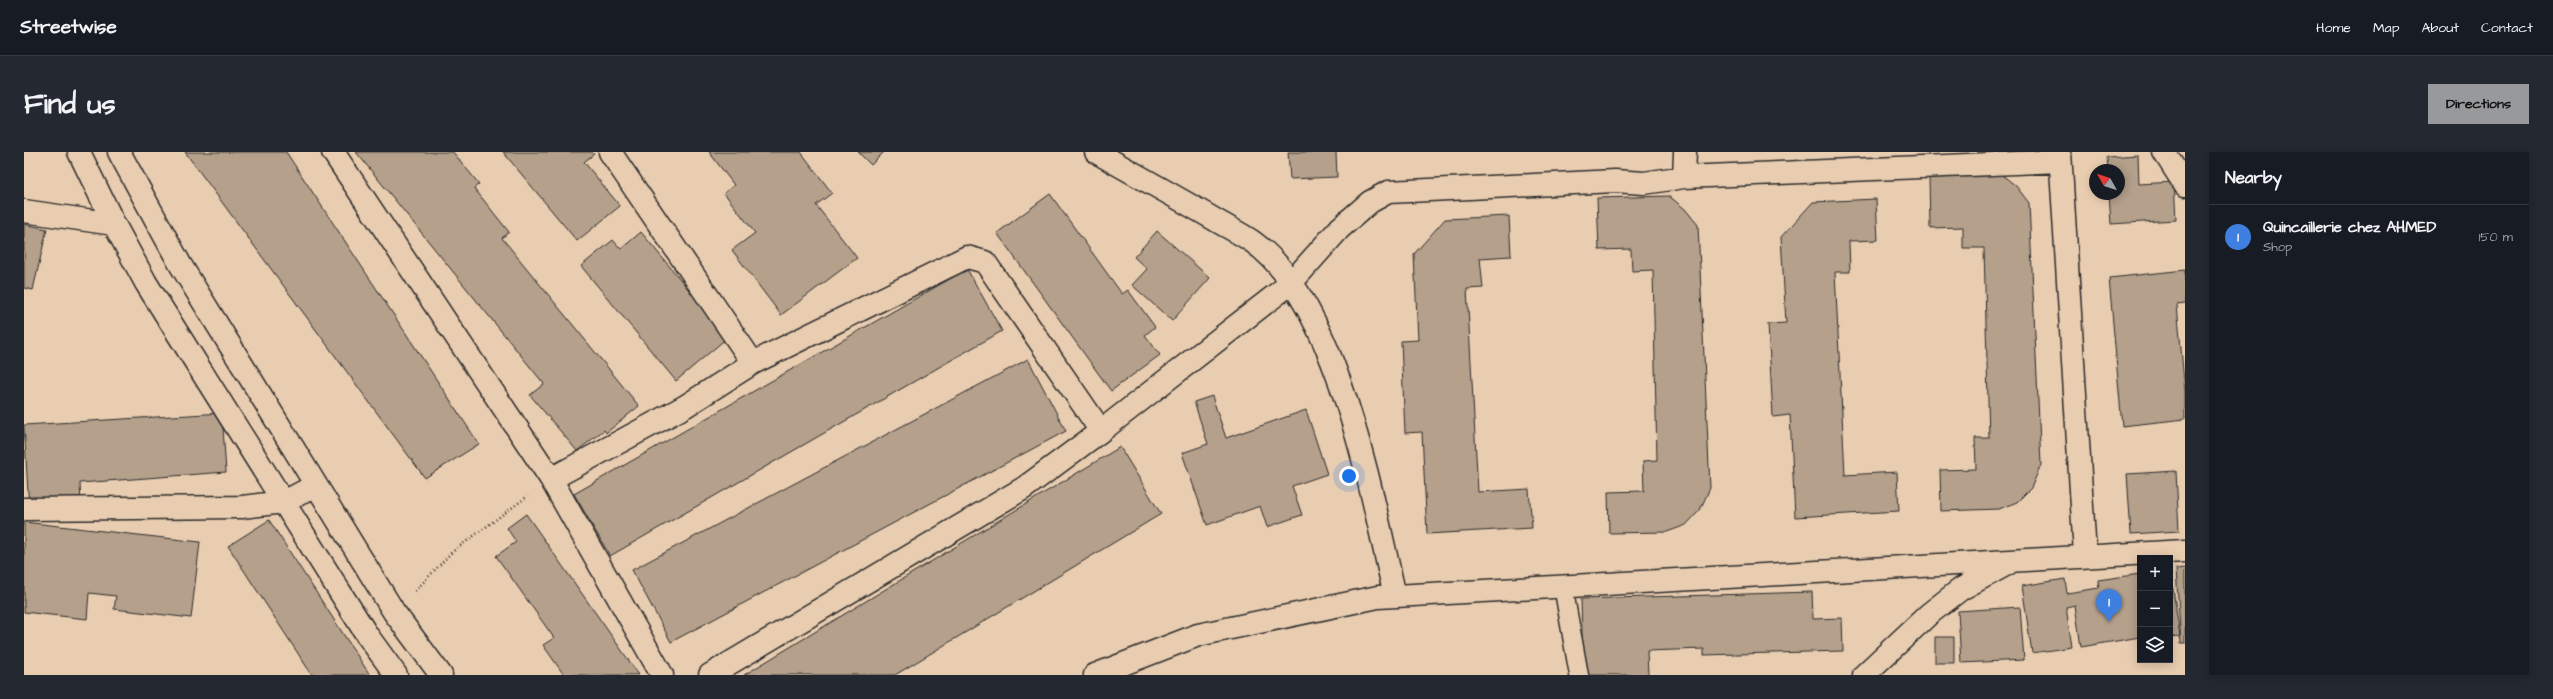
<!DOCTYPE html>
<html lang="en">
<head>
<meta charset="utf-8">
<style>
  :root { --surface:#171b24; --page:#242831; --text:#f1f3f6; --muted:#9ea1a6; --line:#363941; --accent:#98999b }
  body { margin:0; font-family:"Architects Daughter",sans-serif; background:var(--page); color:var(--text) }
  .controls { position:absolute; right:12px; bottom:12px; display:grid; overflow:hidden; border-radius:0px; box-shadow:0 2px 10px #0003 }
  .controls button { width:36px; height:36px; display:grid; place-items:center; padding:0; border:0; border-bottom:1px solid var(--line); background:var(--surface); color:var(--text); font:20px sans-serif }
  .compass { position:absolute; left:2065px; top:12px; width:36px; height:36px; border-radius:50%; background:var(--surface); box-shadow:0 2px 10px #0003; rotate:309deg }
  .you { position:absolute; left:1325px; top:324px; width:14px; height:14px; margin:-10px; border:3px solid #fff; border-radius:50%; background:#1a73e8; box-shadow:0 0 0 6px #1a73e833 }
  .badge { display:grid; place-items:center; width:26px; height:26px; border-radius:50%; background:var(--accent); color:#fff; font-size:13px; font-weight:700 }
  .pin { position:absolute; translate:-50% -33px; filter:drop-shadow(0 1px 2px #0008) }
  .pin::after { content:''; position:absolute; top:21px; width:14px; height:12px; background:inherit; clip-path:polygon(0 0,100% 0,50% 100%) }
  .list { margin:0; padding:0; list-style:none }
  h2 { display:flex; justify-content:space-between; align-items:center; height:52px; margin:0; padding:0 16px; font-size:17px }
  h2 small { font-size:13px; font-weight:400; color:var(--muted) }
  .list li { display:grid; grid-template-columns:26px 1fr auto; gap:12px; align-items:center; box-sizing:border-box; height:64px; padding:0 16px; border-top:1px solid var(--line) }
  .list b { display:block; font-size:15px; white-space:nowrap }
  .list p { margin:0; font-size:13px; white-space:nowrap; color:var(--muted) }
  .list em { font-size:13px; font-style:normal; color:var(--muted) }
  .icon { flex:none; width:22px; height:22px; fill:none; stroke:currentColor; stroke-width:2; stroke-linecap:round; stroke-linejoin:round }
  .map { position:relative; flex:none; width:2161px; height:523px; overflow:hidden; border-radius:0px }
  header { display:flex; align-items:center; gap:24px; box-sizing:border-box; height:56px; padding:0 20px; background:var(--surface); border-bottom:1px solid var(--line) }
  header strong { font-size:19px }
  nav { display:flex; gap:22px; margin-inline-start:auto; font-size:14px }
  .intro { display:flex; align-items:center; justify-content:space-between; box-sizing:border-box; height:96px; padding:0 24px }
  h1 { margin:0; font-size:28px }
  .button { padding:10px 18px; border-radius:0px; background:var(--accent); color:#111; font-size:14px; font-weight:700 }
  main { display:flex; gap:24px; padding:0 24px }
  aside { flex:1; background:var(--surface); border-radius:0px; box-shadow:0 2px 10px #0003 }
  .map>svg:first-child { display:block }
</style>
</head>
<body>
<header>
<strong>Streetwise</strong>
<nav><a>Home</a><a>Map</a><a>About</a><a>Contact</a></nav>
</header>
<div class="intro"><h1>Find us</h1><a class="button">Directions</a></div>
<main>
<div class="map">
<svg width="2161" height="523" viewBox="0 0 2161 523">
  <rect width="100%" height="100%" fill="#e9cdb0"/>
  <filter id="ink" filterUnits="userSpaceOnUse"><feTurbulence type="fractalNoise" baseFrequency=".025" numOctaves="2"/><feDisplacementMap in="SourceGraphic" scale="8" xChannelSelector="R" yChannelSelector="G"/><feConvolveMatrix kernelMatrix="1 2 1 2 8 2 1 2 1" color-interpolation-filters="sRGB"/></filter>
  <g filter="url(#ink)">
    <!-- building -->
    <path fill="#b4a08b" stroke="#2b2b2b" d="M161,0H262L455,292L401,326Z
      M332,0H429L455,32L450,36L485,80L478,86L615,254L582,281L580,278L553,299L506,243L520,232Z
      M479,0H568L570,2L560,10L596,54L553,89Z
      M685,0H777L808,41L792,53L833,106L757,163L708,98L731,81L700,41L710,33Z
      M834,0H860L847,13Z
      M1264,0H1312L1313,25L1266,27Z
      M2114,3L2115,32L2150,30L2152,68L2087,72L2085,42H2095V18H2084L2083,5Z
      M1977,22L1992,34L2005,51L2017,313L2007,336L1993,350L1975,357L1917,359L1916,318L1952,317L1951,286H1965L1960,96H1939V75L1906,76L1905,24Z
      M1026,42L1098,142L1104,138L1131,175L1121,183L1136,203L1087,239L973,81Z
      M1645,44L1661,57L1674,73L1686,336L1676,358L1662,373L1643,380L1585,381L1584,340L1620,339L1619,309L1633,308L1629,118L1608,119L1607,97L1575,98L1573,46Z
      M1852,47L1854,88L1825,89L1826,120H1811L1821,323L1873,320L1875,359L1771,365L1766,263L1749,265L1744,172L1762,171L1757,85L1789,50Z
      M1485,64L1487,104L1456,106L1459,136L1443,137L1454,340L1505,337L1508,376L1403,382L1398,280L1381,281L1377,189L1394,188L1390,102L1421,67Z
      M0,72L23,77L9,138L0,136Z
      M1133,79L1186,126L1148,169L1108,133L1123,117L1110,105Z
      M617,80L704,185L652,229L557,114L589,88L597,97Z
      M943,117L978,179L586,404L550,342Z
      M2161,118V152L2153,153L2161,240V267L2098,274L2085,126Z
      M1004,207L1042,279L647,490L608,418Z
      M1188,244L1202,286L1282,258L1303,322L1268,334L1278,363L1243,375L1236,354L1183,373L1158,301L1184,292L1170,250Z
      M198,261L202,320L56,331L57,354L5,357L0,273Z
      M1096,295L1137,362L871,523H720Z
      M2152,319L2155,379L2107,382L2103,322Z
      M502,362L615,523H540L519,493L530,486L472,404L492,390L483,376Z
      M245,368L346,523H288L204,394Z
      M0,370L176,390L167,466L90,457L92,444L65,441L63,467L0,460Z
      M2161,416V491H2157L2152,417Z
      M2146,417L2156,484L2146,485Z
      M2116,422V485L2057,495L2051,453L2042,455L2048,495L2008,501L1998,434L2041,427L2043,441L2075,436L2074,428Z
      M1788,440L1789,467L1818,466L1819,499L1680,503V497L1623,499L1624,523H1559L1557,447Z
      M1996,455L2000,508L1937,511L1934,459Z
      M1911,485H1930V511H1911Z"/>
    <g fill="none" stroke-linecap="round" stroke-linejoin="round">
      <defs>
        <path id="lane" d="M1539,434L1555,523"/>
        <path id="street" d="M55,0L90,72L122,131L343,483L372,523
          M95,0L156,112L292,333L370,460L417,523
          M309,0L527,327L638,523
          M586,0L729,211
          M1072,0C1110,22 1149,43 1188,66C1201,74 1216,81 1229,90C1315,152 1348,346 1371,444
          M2036,0L2061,403
          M2140,0L2161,33
          M1660,25L1661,0
          M0,59L90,72
          M527,327L660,255L729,211L943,105L961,110L1077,279
          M0,357L218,355L260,350L292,333
          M686,523L1000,336L1077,279L1267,131L1316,76L1346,50L1364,40L1591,29L1620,31L1660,25L2036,9
          M1071,523L1174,483L1354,445L2161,399
          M1840,523L1905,462L1937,437L1985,411"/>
      </defs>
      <!-- lane casing -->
      <use href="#lane" stroke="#2b2b2b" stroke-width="21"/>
      <!-- street casing -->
      <use href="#street" stroke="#2b2b2b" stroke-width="25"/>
      <!-- path -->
      <path stroke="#2b2b2b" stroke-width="2.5" stroke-dasharray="1 3" stroke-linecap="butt" d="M391,439L428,400L504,344"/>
      <!-- lane -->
      <use href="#lane" stroke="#e9cdb0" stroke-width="18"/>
      <!-- street -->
      <use href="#street" stroke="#e9cdb0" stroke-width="22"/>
    </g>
  </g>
</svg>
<div class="controls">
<button>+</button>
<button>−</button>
<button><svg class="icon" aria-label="layers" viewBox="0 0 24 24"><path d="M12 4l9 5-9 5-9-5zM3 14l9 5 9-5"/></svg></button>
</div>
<svg class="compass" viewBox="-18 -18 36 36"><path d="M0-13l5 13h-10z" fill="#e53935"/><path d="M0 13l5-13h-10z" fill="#9ea1a6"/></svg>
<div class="you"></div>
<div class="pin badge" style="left:2085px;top:470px;background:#3f7fe0">1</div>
</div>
<aside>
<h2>Nearby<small></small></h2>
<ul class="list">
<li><span class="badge" style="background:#3f7fe0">1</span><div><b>Quincaillerie chez AHMED</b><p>Shop</p></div><em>150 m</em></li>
</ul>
</aside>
</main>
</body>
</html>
